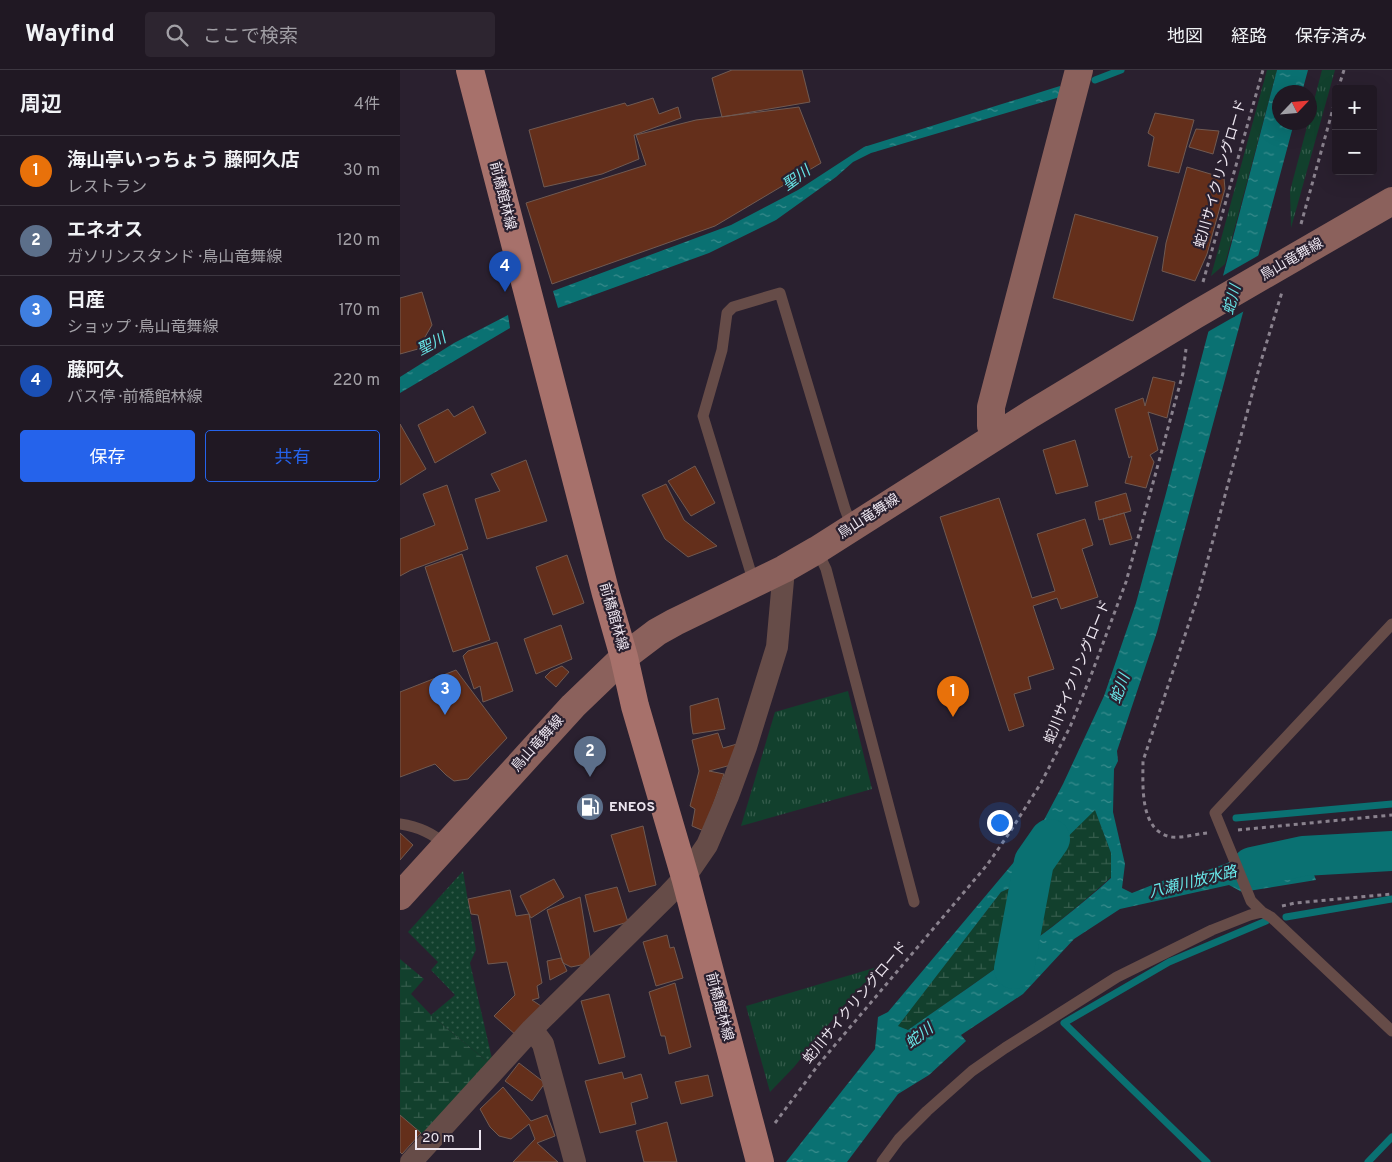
<!DOCTYPE html>
<html lang="ja">
<head>
<meta charset="utf-8">
<style>
  :root { --surface:#201823; --page:#2d2530; --text:#f1f3f6; --muted:#a2a0a6; --line:#3d3741; --accent:#2563eb }
  body { margin:0; font-family:Overpass,"Noto Sans JP",sans-serif; background:var(--page); color:var(--text) }
  .controls { position:absolute; right:15px; top:15px; display:grid; overflow:hidden; border-radius:5px; box-shadow:0 5px 20px #0002 }
  .controls button { width:45px; height:45px; display:grid; place-items:center; padding:0; border:0; border-bottom:1px solid var(--line); background:var(--surface); color:var(--text); font:25px sans-serif }
  .compass { position:absolute; left:872px; top:15px; width:45px; height:45px; border-radius:50%; background:var(--surface); box-shadow:0 5px 20px #0002; rotate:64deg }
  .scale { position:absolute; left:15px; bottom:12px; width:66px; box-sizing:border-box; padding-left:5px; border:2px solid #ede6f0; border-top:0; font-size:14px; line-height:18px; white-space:nowrap; color:#ede6f0; -webkit-text-stroke:4px #2a202f; paint-order:stroke }
  .you { position:absolute; left:599px; top:752px; width:18px; height:18px; margin:-12px; border:4px solid #fff; border-radius:50%; background:#1a73e8; box-shadow:0 0 0 8px #1a73e833 }
  .badge { display:grid; place-items:center; width:32px; height:32px; border-radius:50%; background:var(--accent); color:#fff; font-size:16px; font-weight:700 }
  .pin { position:absolute; translate:-50% -41px; filter:drop-shadow(0 1px 2px #0008) }
  .pin::after { content:''; position:absolute; top:26px; width:18px; height:15px; background:inherit; clip-path:polygon(0 0,100% 0,50% 100%) }
  .list { margin:0; padding:0; list-style:none }
  h2 { display:flex; justify-content:space-between; align-items:center; height:65px; margin:0; padding:0 20px; font-size:21px }
  h2 small { font-size:16px; font-weight:400; color:var(--muted) }
  .list li { display:grid; grid-template-columns:32px 1fr auto; gap:15px; align-items:center; box-sizing:border-box; height:70px; padding:0 20px; border-top:1px solid var(--line) }
  .list b { display:block; font-size:19px; white-space:nowrap }
  .list p { margin:0; font-size:16px; white-space:nowrap; color:var(--muted) }
  .list em { font-size:16px; font-style:normal; color:var(--muted) }
  .actions { display:flex; gap:10px; padding:15px 20px }
  .actions a { flex:1; padding:11px 0; border:1px solid var(--accent); border-radius:5px; text-align:center; font-size:18px; color:var(--accent) }
  .actions .main { background:var(--accent); color:#fff }
  .icon { flex:none; width:28px; height:28px; fill:none; stroke:currentColor; stroke-width:2; stroke-linecap:round; stroke-linejoin:round }
  .map { position:relative; flex:none; width:992px; height:1092px; overflow:hidden }
  header { display:flex; align-items:center; gap:30px; box-sizing:border-box; height:70px; padding:0 25px; background:var(--surface); border-bottom:1px solid var(--line) }
  header strong { font-size:24px }
  nav { display:flex; gap:28px; margin-inline-start:auto; font-size:18px }
  .search { width:350px; height:45px; background:var(--page); display:flex; align-items:center; gap:12px; box-sizing:border-box; padding:0 18px; border-radius:5px; color:var(--muted); font-size:19px }
  main { display:flex }
  aside { flex:1; background:var(--surface) }
  .map>svg:first-child { display:block }
</style>
</head>
<body>
<header>
<strong>Wayfind</strong>
<div class="search"><svg class="icon" aria-label="search" viewBox="0 0 24 24"><circle cx="10" cy="10" r="6"/><path d="M15 15l6 6"/></svg>ここで検索</div>
<nav><a>地図</a><a>経路</a><a>保存済み</a></nav>
</header>
<main>
<aside>
<h2>周辺<small>4件</small></h2>
<ul class="list">
<li><span class="badge" style="background:#e8710a">1</span><div><b>海山亭いっちょう 藤阿久店</b><p>レストラン</p></div><em>30 m</em></li>
<li><span class="badge" style="background:#5c6f8a">2</span><div><b>エネオス</b><p>ガソリンスタンド · 鳥山竜舞線</p></div><em>120 m</em></li>
<li><span class="badge" style="background:#3f7fe0">3</span><div><b>日産</b><p>ショップ · 鳥山竜舞線</p></div><em>170 m</em></li>
<li><span class="badge" style="background:#1a4fb4">4</span><div><b>藤阿久</b><p>バス停 · 前橋館林線</p></div><em>220 m</em></li>
</ul>
<div class="actions"><a class="main">保存</a><a>共有</a></div>
</aside>
<div class="map">
<svg width="992" height="1092" viewBox="0 0 992 1092">
  <defs>
    <pattern id="grass-tufts" width="24" height="20" patternUnits="userSpaceOnUse" patternTransform="scale(1.25)"><rect width="24" height="20" fill="#12402d"/><path d="M3 7l-1-3M5 7V3M7 7l1-3M15 17l-1-3M17 17v-4M19 17l1-3" fill="none" stroke="#355c4c"/></pattern>
    <pattern id="wetland-marsh" width="20" height="14" patternUnits="userSpaceOnUse" patternTransform="scale(1.25)"><rect width="20" height="14" fill="#12402d"/><path d="M1 5h8M5 5V1M11 12h8M15 12V8" fill="none" stroke="#355c4c"/></pattern>
    <pattern id="garden-dots" width="8" height="8" patternUnits="userSpaceOnUse" patternTransform="scale(1.25)"><rect width="8" height="8" fill="#12402d"/><path d="M2 2h.1M6 6h.1" fill="none" stroke="#355c4c" stroke-width="1.8" stroke-linecap="round"/></pattern>
    <pattern id="water-ripples" width="26" height="14" patternUnits="userSpaceOnUse" patternTransform="scale(1.25)"><rect width="26" height="14" fill="#0a7172"/><path d="M2 4q2-2 4 0t4 0M15 11q2-2 4 0t4 0" fill="none" stroke="#3a8c8d"/></pattern>
  </defs>
  <rect width="100%" height="100%" fill="#2a202f"/>
  <!-- grass -->
  <path fill="url(#grass-tufts)" d="M867,0H877L825,194L811,206Z
    M922,0H935L891,158L890,121L908,53L909,52L910,46Z
    M448,621L472,719L341,756L375,642Z
    M484,895L454,923L394,997L370,1022L346,936Z"/>
  <!-- wetland -->
  <path fill="url(#wetland-marsh)" d="M695,739L711,783V807C648,865 577,911 508,960L497,956L601,822L617,815L629,818L643,791Z
    M0,889L24,909L11,924L31,945L89,993L25,1067L0,1045Z"/>
  <!-- garden -->
  <path fill="url(#garden-dots)" d="M63,801L76,880L70,893L93,993H89L31,945L55,925L31,900L38,892L8,862Z"/>
  <!-- water -->
  <path fill="url(#water-ripples)" fill-rule="evenodd" d="M877,0H908L902,22H879V52L894,53L757,562L717,681L718,691L714,699L713,742L725,794L722,818L732,823L765,810H779L825,794L840,787L903,776L916,810L842,822L829,815L720,839L674,869L623,924L561,965L566,971L529,1005L498,1024L447,1092H386L475,979L478,947L488,942L635,767L663,714L704,626L736,533L765,427ZM695,740L711,783V808C648,865 577,911 508,960L498,956L601,822L617,815L629,818L643,791Z
    M660,16V27L471,83L453,92L436,107L376,150L309,183L158,238L153,221L331,155L398,120L464,77Z
    M108,245L110,258L0,323V307L54,273Z"/>
  <!-- pier -->
  <path fill="#2a202f" d="M861,184L846,240L804,264L819,208Z"/>
  <g fill="none" stroke-linecap="round" stroke-linejoin="round">
    <!-- stream -->
    <path stroke="#0a7172" stroke-width="7" d="M695,10L721,0
      M836,748L992,734
      M886,847L992,829
      M807,1092L664,953L769,892L866,851
      M968,1092L992,1067"/>
    <!-- river -->
    <path stroke="#0a7172" stroke-width="40" d="M852,797L903,786L992,781
      M614,899L634,792L650,769"/>
  </g>
  <!-- building -->
  <path fill="#642f1b" stroke="#705a52" d="M332,0H402L410,32L322,47L312,8Z
    M253,28L259,44L278,37L281,48L234,65L239,89L202,104L144,117L129,60L225,33L227,36Z
    M399,37L421,93L315,156L152,214L126,133L246,95L236,65L296,50Z
    M755,43L794,50L779,103L748,96L754,67L748,63Z
    M796,59L819,61L813,84L789,77Z
    M787,97L824,108L825,119L807,184L795,211L762,201L766,173Z
    M675,144L758,167L733,251L653,228Z
    M22,222L32,255L18,279L0,284V228Z
    M753,307L775,312L767,348L748,342L758,380L750,385L754,392L746,418L725,413L732,386L729,388L715,339L743,328L745,336Z
    M73,336L86,363L35,393L18,355L48,339L54,347Z
    M0,354L26,399L0,415Z
    M675,370L688,416L656,424L643,380Z
    M126,390L147,451L87,469L75,429L100,421L91,404Z
    M295,396L315,433L291,446L268,411Z
    M266,414L284,450L317,476L288,487L265,469L242,425Z
    M47,415L68,479L11,500L0,506V469L35,455L23,424Z
    M726,423L731,441L699,450L695,432Z
    M599,428L632,528L655,521L637,464L685,449L693,475L682,479L698,527L661,539L657,528L633,536L654,599L628,607L631,619L614,624L624,656L609,661L540,447Z
    M724,443L732,469L710,475L703,449Z
    M62,484L90,570L53,582L25,497Z
    M167,485L184,533L153,545L136,497Z
    M161,555L172,589L136,604L124,569Z
    M97,572L113,621L83,632L80,616L74,619L63,586L68,581Z
    M162,596L169,602L156,617L145,607L151,601Z
    M56,600L107,668L68,709L54,711L46,705L35,694L0,707V622Z
    M318,628L325,659L293,664L291,652L290,636Z
    M318,663L323,678L337,674L331,695L309,701L324,704L304,761L292,756L295,739L290,736L299,701L292,670Z
    M243,756L256,815L229,822L211,765Z
    M0,763L13,775L0,790Z
    M154,809L164,827L131,848L120,826Z
    M217,817L228,852L194,862L185,825Z
    M110,820L116,846L129,844L142,913L137,916L139,928L132,930L144,938L116,965L94,946L115,925L107,892L88,894L78,845L71,844L68,829Z
    M180,827L191,893L171,897L163,893L147,840Z
    M267,865L270,878L274,877L283,908L256,916L243,872Z
    M161,888L167,901L150,910L147,891Z
    M275,913L291,977L269,984L265,966H261L249,922Z
    M209,924L225,987L199,994L181,931Z
    M119,993L145,1013L132,1031L105,1011Z
    M222,1002L224,1009L241,1004L248,1028L231,1033L236,1054L200,1063L185,1011Z
    M308,1005L313,1026L281,1034L275,1012Z
    M103,1017L131,1051L147,1045L155,1066L137,1073L158,1092H113L135,1069L129,1054L111,1069L99,1066L90,1057L80,1039Z
    M0,1045L21,1063L2,1084L0,1082Z
    M267,1052L277,1092H244L236,1061Z"/>
  <g fill="none" stroke-linecap="round" stroke-linejoin="round">
    <!-- path -->
    <path stroke="#8a828e" stroke-width="3" stroke-dasharray="4 4" stroke-linecap="butt" d="M938,19L944,0
      M901,154L936,28
      M803,212L863,0
      M838,760L992,745
      M807,763C796,764 784,768 772,767C739,762 743,715 743,691L798,526L861,291L882,222
      M882,836L895,833L992,824
      M375,1053L419,994L587,795L608,765L641,713L670,657L690,608L726,512L783,303L786,279"/>
    <!-- lane -->
    <path stroke="#664c48" stroke-width="11" d="M417,480L426,499L514,832
      M354,513L303,346L322,280L327,243L333,237L380,223L445,439L452,457
      M992,554L815,743L851,831L862,842L871,847L992,961
      M0,754C19,757 32,763 46,775
      M482,1092L499,1069L527,1041L572,1001L605,978L717,907L812,860L850,845L862,842"/>
    <!-- street -->
    <path stroke="#664c48" stroke-width="22" d="M132,959L143,974L175,1092
      M11,1092L132,959L268,825L285,807L307,775L328,726L346,677L377,577L384,499"/>
    <!-- secondary -->
    <path stroke="#8b615c" stroke-width="28" d="M596,366L591,356V337L679,0
      M0,826L173,636L224,587L257,562L275,552L384,499L417,480L631,344L795,245L992,131"/>
    <!-- primary -->
    <path stroke="#a7716b" stroke-width="28" d="M70,0L206,524L224,587L235,636L285,807L360,1092"/>
  </g>
  <!-- icons -->
  <defs>
    <symbol id="fuel-disc" viewBox="-11 -11 22 22"><circle r="9.5" fill="#5c6f8a" stroke="#2a202f"/><path d="M-5.5-6h7V0h2V4h1.3V-2.5L3-4.5l.8-.8L6-3V5H2.5V1h-1V6h-7ZM-4.2-4.7v3.2H.2V-4.7Z" fill="#fff"/></symbol>
  </defs>
  <g fill-rule="evenodd">
    <use href="#fuel-disc" x="174" y="721" width="32" height="32"/>
  </g>
  <g text-anchor="middle" dominant-baseline="central" stroke-width="4.5" stroke-linejoin="round" paint-order="stroke">
    <!-- street labels -->
    <g font-size="14" fill="#ede6f0" stroke="#2a202f">
      <text transform="translate(821 104) rotate(-74)">蛇川サイクリングロード</text>
      <text transform="translate(102 126) rotate(76)">前橋館林線</text>
      <text transform="translate(892 190) rotate(-30)">鳥山竜舞線</text>
      <text transform="translate(469 447) rotate(-33)">鳥山竜舞線</text>
      <text transform="translate(213 547) rotate(74)">前橋館林線</text>
      <text transform="translate(678 602) rotate(-68)">蛇川サイクリングロード</text>
      <text transform="translate(138 674) rotate(-48)">鳥山竜舞線</text>
      <text transform="translate(456 933) rotate(-50)">蛇川サイクリングロード</text>
      <text transform="translate(319 937) rotate(75)">前橋館林線</text>
    </g>
    <!-- poi labels -->
    <g font-size="14" font-weight="bold" fill="#ede6f0" stroke="#2a202f" text-anchor="start">
      <text x="209" y="737">ENEOS</text>
    </g>
    <!-- water labels -->
    <g font-size="15" font-style="italic" fill="#68e7e9" stroke="#2a202f">
      <text transform="translate(397 109) rotate(-36)">聖川</text>
      <text transform="translate(833 230) rotate(-75)">蛇川</text>
      <text transform="translate(32 275) rotate(-28)">聖川</text>
      <text transform="translate(721 619) rotate(-70)">蛇川</text>
      <text transform="translate(793 813) rotate(-14)">八瀬川放水路</text>
      <text transform="translate(520 967) rotate(-37)">蛇川</text>
    </g>
  </g>
</svg>
<div class="controls">
<button>+</button>
<button>−</button>
</div>
<svg class="compass" viewBox="-18 -18 36 36"><path d="M0-13l5 13h-10z" fill="#e53935"/><path d="M0 13l5-13h-10z" fill="#a2a0a6"/></svg>
<div class="scale">20 m</div>
<div class="you"></div>
<div class="pin badge" style="left:553px;top:647px;background:#e8710a">1</div>
<div class="pin badge" style="left:190px;top:707px;background:#5c6f8a">2</div>
<div class="pin badge" style="left:45px;top:645px;background:#3f7fe0">3</div>
<div class="pin badge" style="left:105px;top:222px;background:#1a4fb4">4</div>
</div>
</main>
</body>
</html>
